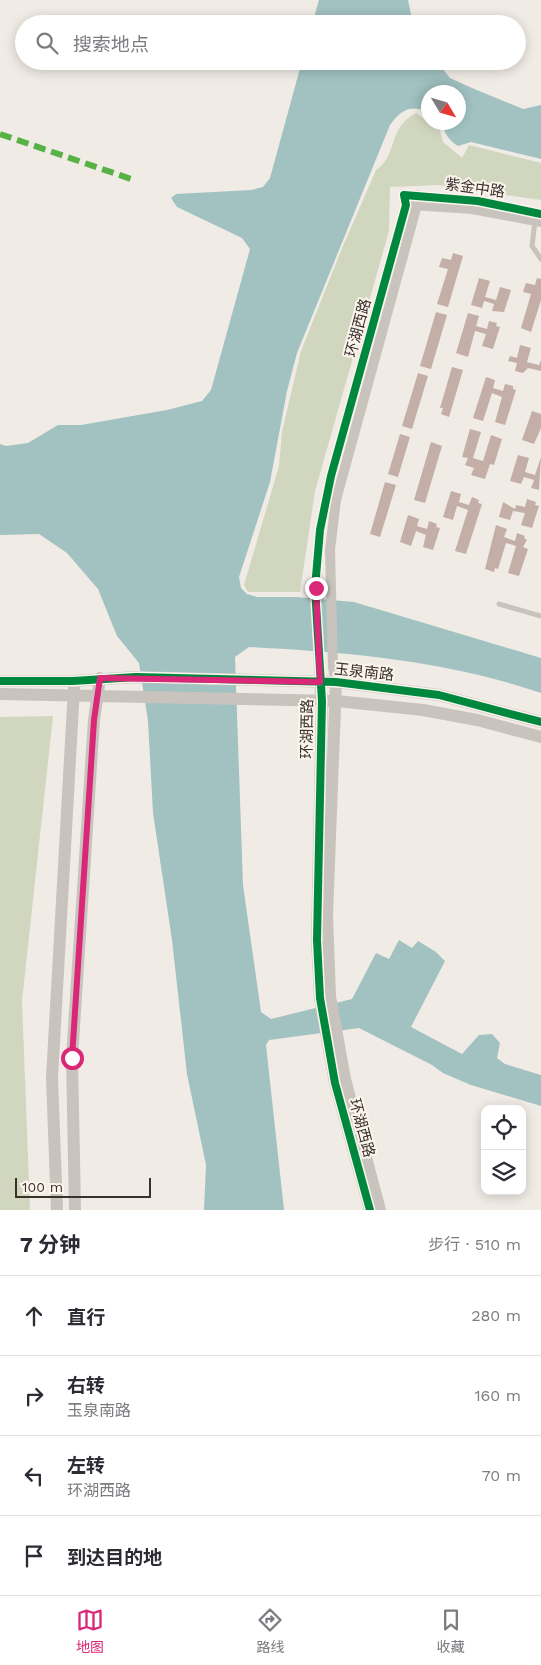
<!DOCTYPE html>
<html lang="zh">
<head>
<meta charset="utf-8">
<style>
  :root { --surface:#fff; --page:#f2f2f3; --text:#2b2b33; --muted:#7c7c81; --line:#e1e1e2; --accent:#db2777 }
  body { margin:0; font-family:"Work Sans","Noto Sans SC",sans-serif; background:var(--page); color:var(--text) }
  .controls { position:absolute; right:15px; bottom:15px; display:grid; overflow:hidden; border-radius:10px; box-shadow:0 2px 12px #0003 }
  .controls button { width:45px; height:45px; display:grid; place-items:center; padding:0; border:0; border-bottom:1px solid var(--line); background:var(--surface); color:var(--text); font:25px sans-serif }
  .compass { position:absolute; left:421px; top:85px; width:45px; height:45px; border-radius:50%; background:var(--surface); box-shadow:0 2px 12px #0003; rotate:128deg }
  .scale { position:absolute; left:15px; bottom:12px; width:136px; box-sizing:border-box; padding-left:5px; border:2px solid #3b302b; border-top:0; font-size:14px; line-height:18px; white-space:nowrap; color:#3b302b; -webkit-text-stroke:4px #fbf5ee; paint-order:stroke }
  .stop { position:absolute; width:15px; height:15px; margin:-11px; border:4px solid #db2777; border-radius:50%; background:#fff }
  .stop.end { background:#db2777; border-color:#fff; box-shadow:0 1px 5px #0008 }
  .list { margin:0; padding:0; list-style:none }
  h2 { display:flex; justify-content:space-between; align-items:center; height:65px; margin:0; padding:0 20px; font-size:21px }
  h2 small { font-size:16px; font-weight:400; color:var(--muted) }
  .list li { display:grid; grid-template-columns:32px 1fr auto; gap:15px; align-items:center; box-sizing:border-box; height:80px; padding:0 20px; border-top:1px solid var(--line) }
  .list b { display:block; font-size:19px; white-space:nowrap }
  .list p { margin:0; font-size:16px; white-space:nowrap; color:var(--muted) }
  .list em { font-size:16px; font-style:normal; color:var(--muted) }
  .icon { flex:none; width:28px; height:28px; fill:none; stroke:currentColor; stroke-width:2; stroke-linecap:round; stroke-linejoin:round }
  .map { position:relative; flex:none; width:541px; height:1210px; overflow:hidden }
  .search { position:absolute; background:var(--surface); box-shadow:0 2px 12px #0003; left:15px; right:15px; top:15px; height:55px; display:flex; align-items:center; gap:12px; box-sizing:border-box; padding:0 18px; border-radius:28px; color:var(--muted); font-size:19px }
  .sheet { height:385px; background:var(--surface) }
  nav { display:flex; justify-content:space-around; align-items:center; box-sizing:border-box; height:70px; border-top:1px solid var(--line); background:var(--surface); font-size:14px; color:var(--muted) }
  nav a { display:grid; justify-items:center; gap:2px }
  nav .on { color:var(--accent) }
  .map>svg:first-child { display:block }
</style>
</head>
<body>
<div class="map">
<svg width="541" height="1210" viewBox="0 0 541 1210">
  <rect width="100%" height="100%" fill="#f0ebe5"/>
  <!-- green -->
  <path fill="#d1d6bf" d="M416,113L428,122L439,126L443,142L462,158L469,145L541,163V200L439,185L390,187L389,231L315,491L300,592H248L244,585L279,466L282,432L301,351L343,246L376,170C398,156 387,128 416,113Z
    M53,716L22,1001L30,1210H0V717Z"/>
  <!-- water -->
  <path fill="#a1c2c1" d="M319,0H408L413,24H312Z
    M302,61H436L450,78L472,88L523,109L541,105V159L471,142L458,146C448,140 445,133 441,123L458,122V92H428V112C410,104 401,110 390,125L297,353L287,391L270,482L239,577L241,588L247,594L257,597H296L354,602L541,658V693C448,661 347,652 249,647L235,657L243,885L261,1012L271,1019L352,999L376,953L389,959L399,940L412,948L418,941L436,952L445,961L411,1027L462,1054L479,1035L492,1034L500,1043L497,1058L505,1064L541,1075V1106L471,1085L443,1073L432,1065L359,1028L269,1040L266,1045L284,1210H204L206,1165L187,1074L172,940L153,813L148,721L139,663L117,636L98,589L67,553L39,534L0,535V444L6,446L28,443L58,425H81L167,410L202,401L211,390L250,249L242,238L177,207L171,198L176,194L251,190L263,187L270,178Z"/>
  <!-- building -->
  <path fill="#c3afa7" d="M453,253L463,256L448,307L437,304L448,269L439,267L442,258L451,260Z
    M479,278L490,281L485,297L496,300L500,287L511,290L504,312L492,311L494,304L484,301L482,308L471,305Z
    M537,278L541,279V300L531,332L521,328L531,294L523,292L526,283L535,285Z
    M436,312L447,315L431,369L420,366Z
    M468,313L479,316L476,326L487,329L489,321L497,323L496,326L500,327L493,349L482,346L486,334L475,331L468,357L456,353Z
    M520,345L531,348L527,362L539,365L541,360V371L528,368L523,373L515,371L517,363L508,361L510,356L517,358Z
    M452,367L463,370L449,417L441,414L443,408H440Z
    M418,373L428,376L412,429L402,426Z
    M486,377L495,380L493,388L503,391L505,384L513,386V389L516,390L505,425L495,422L502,397L492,393L483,421L473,418Z
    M532,411L541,414V428L534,444L522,440Z
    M470,429L481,432L473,458L483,461L491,435L502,439L494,465L490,464L485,479L471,475L474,468L465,465L468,458L462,457Z
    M400,434L410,437L398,477L388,474Z
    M431,442L442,446L425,503L414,500Z
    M518,455L529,458L525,472L535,475L541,457L539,490L531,488L534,480L524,477L521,484L510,481Z
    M385,482L396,485L380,537L370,534Z
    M451,491L461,494L459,502L469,505L472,497L479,500L478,503L482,504L466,554L455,551L468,510L457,506L453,520L443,517Z
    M527,499L536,502L535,505L539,506L532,528L521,525L525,513L513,511L510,520L499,517L503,502L515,509L516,505L525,507Z
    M408,515L419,519L417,526L427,529L429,521L437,524L436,527L440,528L433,550L423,547L426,535L416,531L411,546L400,542Z
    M496,525L507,529L504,537L515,541L517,533L525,536L524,538L527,540L523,547L528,549L519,576L508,573L516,546L506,543L498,569L495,568L494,572L485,569Z"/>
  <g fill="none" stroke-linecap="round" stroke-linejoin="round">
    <!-- service -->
    <path stroke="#c9c3be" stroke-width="5" d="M535,221L532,246L541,259
      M499,604L541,616"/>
    <!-- minor -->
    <path stroke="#c9c3be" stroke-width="10" d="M412,205L472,209L541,222
      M320,682L315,588L320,530L331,476L406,205L404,195L478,201L541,214
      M336,682L333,667L330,550L336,500L417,205V195"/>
    <!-- tertiary -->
    <path stroke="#c9c3be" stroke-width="12" d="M0,681H73L136,677L336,682L439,695L541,722
      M320,682L322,701L317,940L320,998L335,1083L370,1210
      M336,682L327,915L330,996L345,1079L380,1210
      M0,694L337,701L423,710L477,720L541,737
      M57,1210L52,1078L74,688
      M75,1210L72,1058L94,720L100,678"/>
    <!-- quiet -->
    <path stroke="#57b246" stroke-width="6" stroke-dasharray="12 6" stroke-linecap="butt" d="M0,134L134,180"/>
    <defs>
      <path id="cycleway" d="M0,681H73L136,677L336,682L439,695L541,722
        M370,1210L335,1083L320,998L317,940L322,701L315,588L320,530L331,476L406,205L404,195L478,201L541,214"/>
    </defs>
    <!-- cycleway casing -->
    <use href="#cycleway" stroke="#fbf5ee" stroke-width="11"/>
    <!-- cycleway -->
    <use href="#cycleway" stroke="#00873e" stroke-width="8"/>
  </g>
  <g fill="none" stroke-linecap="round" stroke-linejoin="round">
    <!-- route -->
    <path stroke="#db2777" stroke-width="6" d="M72,1058L94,720L100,678L320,682L316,588"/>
  </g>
  <g text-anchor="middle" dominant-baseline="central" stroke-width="4" stroke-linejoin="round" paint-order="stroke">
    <!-- street labels -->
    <g font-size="15" fill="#3b302b" stroke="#fbf5ee">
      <text transform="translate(475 188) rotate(8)">紫金中路</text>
      <text transform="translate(358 328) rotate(-75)">环湖西路</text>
      <text transform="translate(364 672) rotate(6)">玉泉南路</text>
      <text transform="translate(307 729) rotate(-89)">环湖西路</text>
      <text transform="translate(362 1128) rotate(75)">环湖西路</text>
    </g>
  </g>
</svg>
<div class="controls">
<button><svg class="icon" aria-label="locate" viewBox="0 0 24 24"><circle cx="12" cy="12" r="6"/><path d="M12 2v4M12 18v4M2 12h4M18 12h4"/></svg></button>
<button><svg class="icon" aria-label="layers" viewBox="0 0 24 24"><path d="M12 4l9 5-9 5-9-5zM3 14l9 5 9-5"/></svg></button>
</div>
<svg class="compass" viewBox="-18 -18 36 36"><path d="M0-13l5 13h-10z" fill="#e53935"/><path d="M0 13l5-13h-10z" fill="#7c7c81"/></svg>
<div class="scale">100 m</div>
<div class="stop" style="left:72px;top:1058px"></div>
<div class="stop end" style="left:316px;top:588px"></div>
<div class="search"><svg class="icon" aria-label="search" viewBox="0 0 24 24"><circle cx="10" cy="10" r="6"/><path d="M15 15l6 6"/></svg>搜索地点</div>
</div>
<section class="sheet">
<h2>7 分钟<small>步行 · 510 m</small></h2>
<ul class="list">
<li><svg class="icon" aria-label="ahead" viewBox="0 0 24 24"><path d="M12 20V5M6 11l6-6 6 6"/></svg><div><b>直行</b></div><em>280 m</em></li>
<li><svg class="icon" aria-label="right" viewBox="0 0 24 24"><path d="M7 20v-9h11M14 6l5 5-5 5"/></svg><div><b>右转</b><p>玉泉南路</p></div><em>160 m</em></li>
<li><svg class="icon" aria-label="left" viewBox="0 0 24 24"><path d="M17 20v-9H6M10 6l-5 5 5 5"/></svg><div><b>左转</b><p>环湖西路</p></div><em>70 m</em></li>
<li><svg class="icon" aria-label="arrive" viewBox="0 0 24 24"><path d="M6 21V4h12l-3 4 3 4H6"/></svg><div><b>到达目的地</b></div></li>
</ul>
</section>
<nav>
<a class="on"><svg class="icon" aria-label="map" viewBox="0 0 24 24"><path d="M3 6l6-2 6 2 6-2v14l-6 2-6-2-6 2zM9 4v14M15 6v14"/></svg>地图</a>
<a><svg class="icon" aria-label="directions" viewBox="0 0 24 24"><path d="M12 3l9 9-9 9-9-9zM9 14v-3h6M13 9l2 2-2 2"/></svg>路线</a>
<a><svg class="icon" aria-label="saved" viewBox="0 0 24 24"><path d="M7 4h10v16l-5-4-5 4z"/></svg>收藏</a>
</nav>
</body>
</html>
